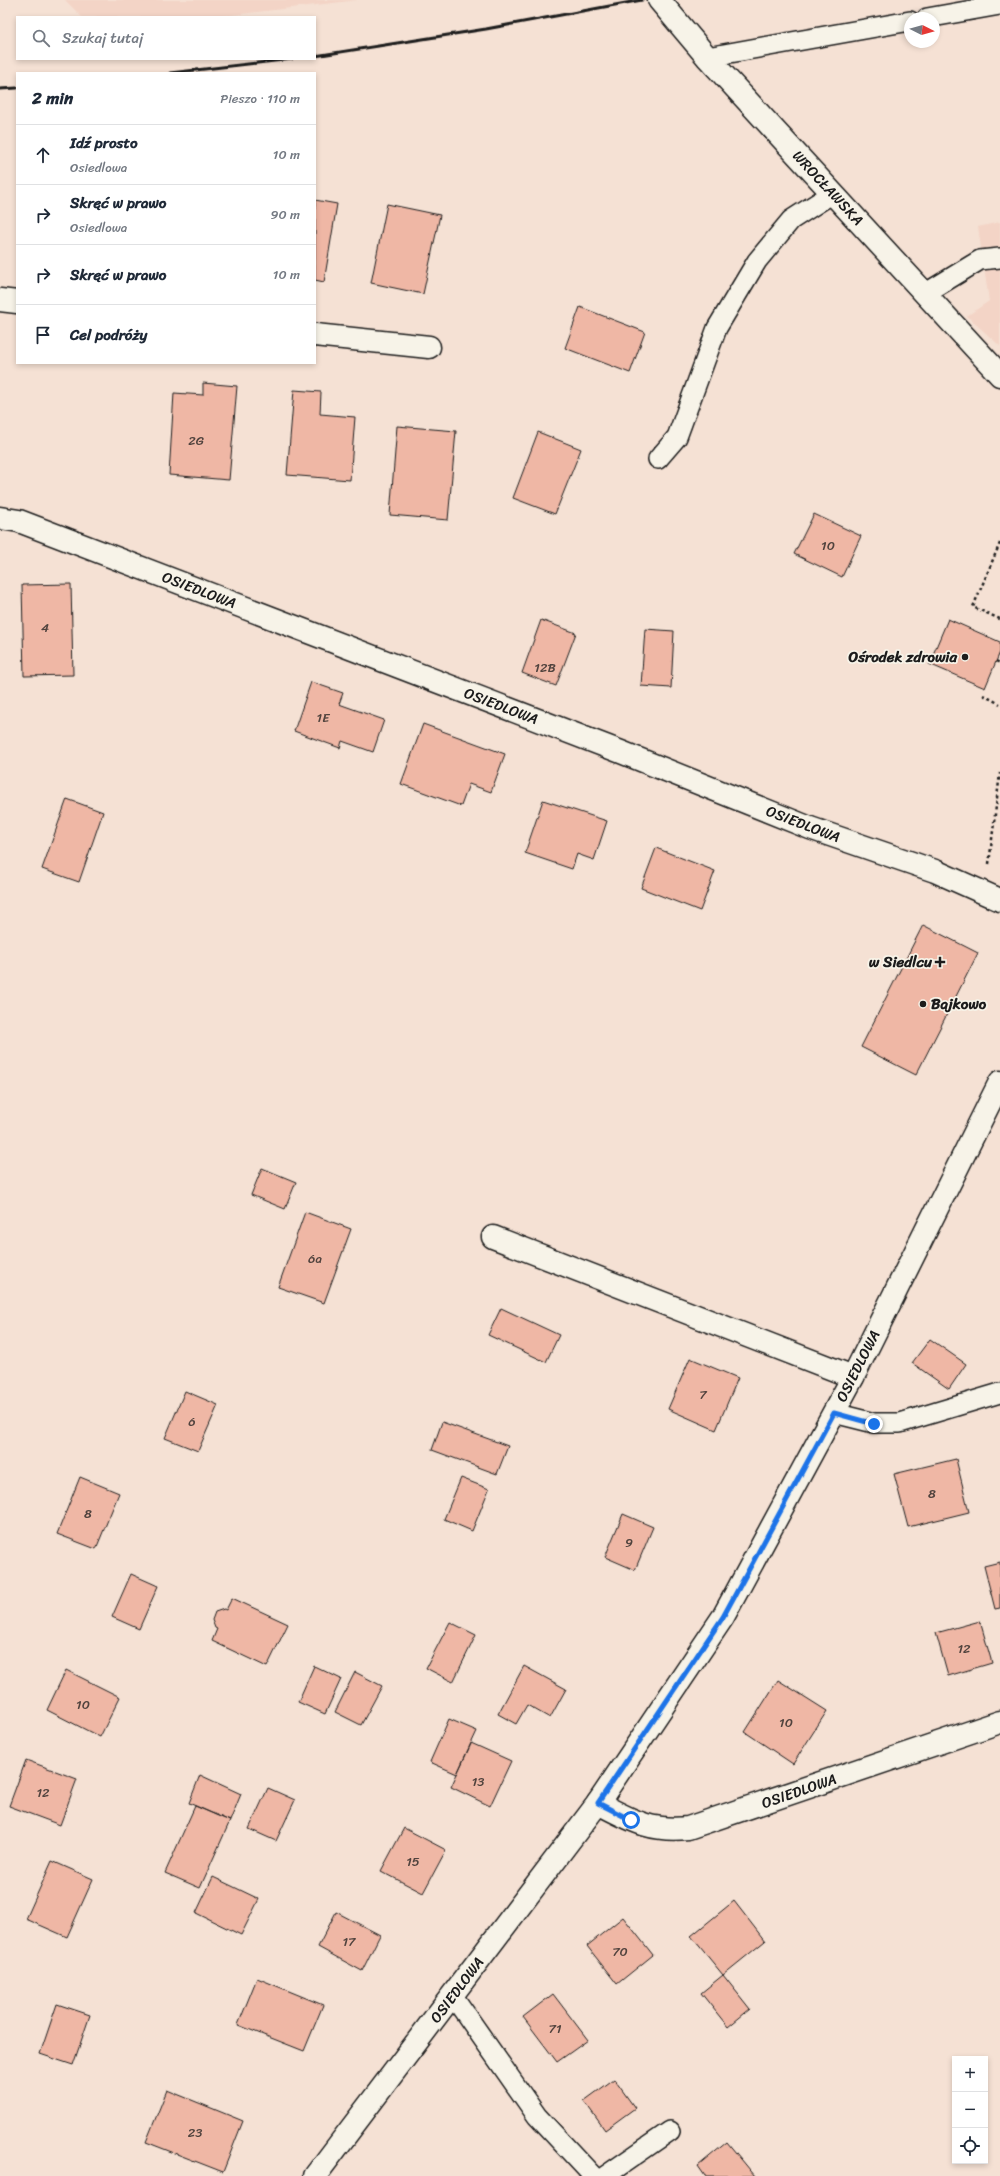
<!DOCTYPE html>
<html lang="pl">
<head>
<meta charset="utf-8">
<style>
  :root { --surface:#fff; --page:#f6f6f7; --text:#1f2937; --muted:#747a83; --line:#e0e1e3 }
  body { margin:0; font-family:Sriracha,sans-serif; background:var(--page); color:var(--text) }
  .controls { position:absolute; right:12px; bottom:12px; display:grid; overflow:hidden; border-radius:0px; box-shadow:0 2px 6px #0003 }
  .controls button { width:36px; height:36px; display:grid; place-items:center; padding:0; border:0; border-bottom:1px solid var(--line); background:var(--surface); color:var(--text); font:20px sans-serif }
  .compass { position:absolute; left:904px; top:12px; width:36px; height:36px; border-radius:50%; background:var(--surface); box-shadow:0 2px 6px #0003; rotate:96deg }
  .stop { position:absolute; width:12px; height:12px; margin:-9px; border:3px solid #1a73e8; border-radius:50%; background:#fff }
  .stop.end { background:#1a73e8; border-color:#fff; box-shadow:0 1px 4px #0008 }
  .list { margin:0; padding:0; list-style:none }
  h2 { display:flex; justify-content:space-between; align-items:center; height:52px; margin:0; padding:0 16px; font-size:17px }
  h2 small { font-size:13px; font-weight:400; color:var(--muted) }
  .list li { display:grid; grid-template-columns:26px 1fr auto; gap:12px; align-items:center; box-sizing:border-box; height:60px; padding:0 16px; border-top:1px solid var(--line) }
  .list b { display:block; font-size:15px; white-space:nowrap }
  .list p { margin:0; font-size:13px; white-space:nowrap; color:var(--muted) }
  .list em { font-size:13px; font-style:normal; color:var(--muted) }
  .icon { flex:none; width:22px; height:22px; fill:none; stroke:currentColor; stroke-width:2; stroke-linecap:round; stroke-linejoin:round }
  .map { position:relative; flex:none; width:1000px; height:2176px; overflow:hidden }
  .search { position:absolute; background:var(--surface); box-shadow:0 2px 6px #0003; left:16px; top:16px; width:300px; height:44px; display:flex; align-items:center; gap:10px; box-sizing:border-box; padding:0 14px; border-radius:0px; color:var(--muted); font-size:15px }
  .panel { position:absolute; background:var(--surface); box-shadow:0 2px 6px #0003; left:16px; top:72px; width:300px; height:292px; border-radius:0px }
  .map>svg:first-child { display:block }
</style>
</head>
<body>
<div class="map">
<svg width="1000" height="2176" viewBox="0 0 1000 2176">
  <rect width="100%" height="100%" fill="#f5e1d4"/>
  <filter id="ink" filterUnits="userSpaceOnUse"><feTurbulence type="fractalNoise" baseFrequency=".025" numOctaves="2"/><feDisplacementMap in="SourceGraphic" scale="8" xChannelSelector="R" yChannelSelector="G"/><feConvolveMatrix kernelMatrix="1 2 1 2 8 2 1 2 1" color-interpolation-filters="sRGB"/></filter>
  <g filter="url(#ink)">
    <!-- built -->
    <path fill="#f3d4c6" d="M65,0H358L216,17H82Z
      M1000,222V346L967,316L989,301L978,227Z"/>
    <!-- building -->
    <path fill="#efb7a5" stroke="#1c1c1c" d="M315,200L337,204L324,282L315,280Z
      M387,204L440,215L423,294L371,283Z
      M580,307L645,332L630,373L565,348Z
      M203,383L237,386L229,480L169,475L174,393L203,395Z
      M294,390L321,392L320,414L355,417L350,480L287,475Z
      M397,426L456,431L448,520L390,515Z
      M538,432L581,449L555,514L513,498Z
      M814,514L861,536L842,577L794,554Z
      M71,584L73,675L24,676L22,585Z
      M948,619L1000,642V652L985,688L929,664Z
      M541,620L576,633L556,686L522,673Z
      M645,629L674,631L671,688L641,686Z
      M311,682L343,693L339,704L384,720L373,752L342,741L340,748L294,731Z
      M423,724L505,754L491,792L469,784L461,806L401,784Z
      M67,799L103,812L79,882L42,869Z
      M543,800L607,821L594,860L577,854L572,869L525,853Z
      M656,848L715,871L700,911L641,888Z
      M923,925L978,953L916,1075L861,1047Z
      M262,1168L296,1182L285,1209L251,1195Z
      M305,1212L351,1229L324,1303L278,1287Z
      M501,1308L559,1335L546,1362L488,1335Z
      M930,1339L966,1364L949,1389L912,1363Z
      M690,1358L738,1378L716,1430L668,1409Z
      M185,1391L218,1405L198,1451L165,1438Z
      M442,1422L508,1446L497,1474L432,1450Z
      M956,1459L969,1512L908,1527L894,1474Z
      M80,1477L119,1493L96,1549L57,1534Z
      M461,1478L489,1489L472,1531L444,1519Z
      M623,1514L653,1527L635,1570L605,1557Z
      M1000,1562V1608L995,1609L984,1566Z
      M131,1574L158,1586L139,1629L112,1617Z
      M232,1598L288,1624L267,1667L212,1641L217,1629L215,1628L212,1620L215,1612L224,1609L226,1610Z
      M980,1621L992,1663L948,1676L936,1633Z
      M450,1622L476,1635L453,1682L426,1668Z
      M314,1666L341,1679L325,1714L298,1702Z
      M524,1666L566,1689L550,1718L527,1705L516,1724L498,1714Z
      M66,1670L120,1697L100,1737L47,1710Z
      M355,1672L382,1686L361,1725L335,1712Z
      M778,1680L827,1711L793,1764L745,1732Z
      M449,1719L477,1731L457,1774L430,1762Z
      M471,1743L511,1761L490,1806L451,1787Z
      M26,1760L77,1779L60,1825L9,1806Z
      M200,1775L241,1794L230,1821L189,1803Z
      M268,1788L295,1800L276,1841L249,1829Z
      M195,1806L230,1821L200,1888L165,1873Z
      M404,1828L446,1850L423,1893L381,1871Z
      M52,1861L93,1879L67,1937L26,1919Z
      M213,1877L259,1899L241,1935L196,1913Z
      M734,1901L765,1941L723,1975L691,1936Z
      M336,1912L380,1935L362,1971L318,1947Z
      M623,1917L653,1955L617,1984L587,1946Z
      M723,1975L750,2009L728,2027L701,1993Z
      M257,1978L323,2005L304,2051L238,2025Z
      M553,1994L588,2040L557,2062L523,2017Z
      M57,2004L90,2015L73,2065L40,2054Z
      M614,2079L635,2108L605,2130L584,2101Z
      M167,2090L243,2121L223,2172L146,2142Z
      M727,2142L755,2176H705L698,2166Z"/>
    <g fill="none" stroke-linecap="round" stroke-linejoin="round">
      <defs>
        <path id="lane" d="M927,18L1000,5
          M707,57L910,21
          M926,293L980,260L1000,258
          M658,459L677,437L717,328L757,261L791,220L833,193
          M834,1413L874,1423H900L1000,1393
          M453,1996L537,2116L593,2176
          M605,2176L670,2131"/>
        <path id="street" d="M0,300L17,302
          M315,335L429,347
          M0,518L19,521L621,752L810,828L935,871L1000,900
          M493,1237L853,1377
          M598,1803C631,1820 650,1832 688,1828L1000,1722"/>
        <path id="secondary" d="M659,0L707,57L1000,375
          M315,2176L598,1803L723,1617L853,1377L1000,1082"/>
      </defs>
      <!-- lane casing -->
      <use href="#lane" stroke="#1c1c1c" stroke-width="22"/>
      <!-- street casing -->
      <use href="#street" stroke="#1c1c1c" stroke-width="25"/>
      <!-- secondary casing -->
      <use href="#secondary" stroke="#1c1c1c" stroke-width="25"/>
      <!-- path -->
      <path stroke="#1c1c1c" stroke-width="2.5" stroke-dasharray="3 3" stroke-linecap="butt" d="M1000,543L973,607L1000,619
        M996,661L1000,663
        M983,695L1000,704
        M989,864L1000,773"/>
      <!-- lane -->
      <use href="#lane" stroke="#f7f3e8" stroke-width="19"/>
      <!-- street -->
      <use href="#street" stroke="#f7f3e8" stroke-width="22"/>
      <!-- secondary -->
      <use href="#secondary" stroke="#f7f3e8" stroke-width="22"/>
      <!-- rail -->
      <path stroke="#1c1c1c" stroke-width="3" d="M315,56L486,29L642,0
        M170,73L292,59
        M0,89L17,88"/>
    </g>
  </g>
  <g fill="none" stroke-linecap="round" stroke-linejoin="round" filter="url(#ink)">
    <!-- route -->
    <path stroke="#1a73e8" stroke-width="5" d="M631,1820L598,1803L723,1617L834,1413L874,1424"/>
  </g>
  <!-- markers -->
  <g fill="#1c1c1c" stroke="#f7f3e8" stroke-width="1.5">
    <circle cx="965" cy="657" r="4"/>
    <path d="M938 956h4v4h4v4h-4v4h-4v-4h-4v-4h4z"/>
    <circle cx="923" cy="1004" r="4"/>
  </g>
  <g text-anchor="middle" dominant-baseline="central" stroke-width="3.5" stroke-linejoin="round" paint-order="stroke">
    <!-- number labels -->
    <g font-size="13" fill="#51433e">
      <text x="196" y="440">2G</text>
      <text x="828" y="545">10</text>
      <text x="45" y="627">4</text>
      <text x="545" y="667">12B</text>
      <text x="323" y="717">1E</text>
      <text x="315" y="1258">6a</text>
      <text x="703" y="1394">7</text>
      <text x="192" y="1421">6</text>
      <text x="932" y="1493">8</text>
      <text x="88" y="1513">8</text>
      <text x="629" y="1542">9</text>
      <text x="964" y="1648">12</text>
      <text x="83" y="1704">10</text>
      <text x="786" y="1722">10</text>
      <text x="478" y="1781">13</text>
      <text x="43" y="1792">12</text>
      <text x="413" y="1861">15</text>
      <text x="349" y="1941">17</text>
      <text x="620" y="1951">70</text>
      <text x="555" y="2028">71</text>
      <text x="195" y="2132">23</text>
    </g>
    <!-- street labels -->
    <g font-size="15" fill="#1c1c1c" stroke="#f7f3e8">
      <text transform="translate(828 188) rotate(47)">WROCŁAWSKA</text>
      <text transform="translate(199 590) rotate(21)">OSIEDLOWA</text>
      <text transform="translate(501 706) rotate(21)">OSIEDLOWA</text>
      <text transform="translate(803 824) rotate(21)">OSIEDLOWA</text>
      <text transform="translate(858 1366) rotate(-63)">OSIEDLOWA</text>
      <text transform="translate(799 1791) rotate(-19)">OSIEDLOWA</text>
      <text transform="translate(457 1990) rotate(-53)">OSIEDLOWA</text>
    </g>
    <!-- poi labels -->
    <g font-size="15" font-weight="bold" fill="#1c1c1c" stroke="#f7f3e8" text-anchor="end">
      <text x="957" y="657">Ośrodek zdrowia</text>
      <text x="932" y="962">w Siedlcu</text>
      <text x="931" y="1004" text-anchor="start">Bajkowo</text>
    </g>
  </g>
</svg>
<div class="controls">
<button>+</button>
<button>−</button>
<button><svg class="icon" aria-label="locate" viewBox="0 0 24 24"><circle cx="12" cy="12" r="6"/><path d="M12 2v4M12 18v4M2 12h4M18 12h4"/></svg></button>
</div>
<svg class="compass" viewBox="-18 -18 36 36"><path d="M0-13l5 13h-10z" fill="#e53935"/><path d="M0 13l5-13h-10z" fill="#747a83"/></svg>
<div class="stop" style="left:631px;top:1820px"></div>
<div class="stop end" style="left:874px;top:1424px"></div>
<div class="search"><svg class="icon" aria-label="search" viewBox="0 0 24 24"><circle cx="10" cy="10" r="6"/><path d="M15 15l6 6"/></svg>Szukaj tutaj</div>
<section class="panel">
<h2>2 min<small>Pieszo · 110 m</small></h2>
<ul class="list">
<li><svg class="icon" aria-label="ahead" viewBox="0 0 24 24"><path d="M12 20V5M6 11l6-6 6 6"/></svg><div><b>Idź prosto</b><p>Osiedlowa</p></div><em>10 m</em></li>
<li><svg class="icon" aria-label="right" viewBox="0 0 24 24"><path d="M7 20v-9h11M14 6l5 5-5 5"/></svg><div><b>Skręć w prawo</b><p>Osiedlowa</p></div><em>90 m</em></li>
<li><svg class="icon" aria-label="right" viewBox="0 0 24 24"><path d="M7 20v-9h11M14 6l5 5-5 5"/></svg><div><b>Skręć w prawo</b></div><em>10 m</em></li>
<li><svg class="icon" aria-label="arrive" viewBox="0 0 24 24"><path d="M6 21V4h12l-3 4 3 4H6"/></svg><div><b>Cel podróży</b></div></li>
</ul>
</section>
</div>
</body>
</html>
